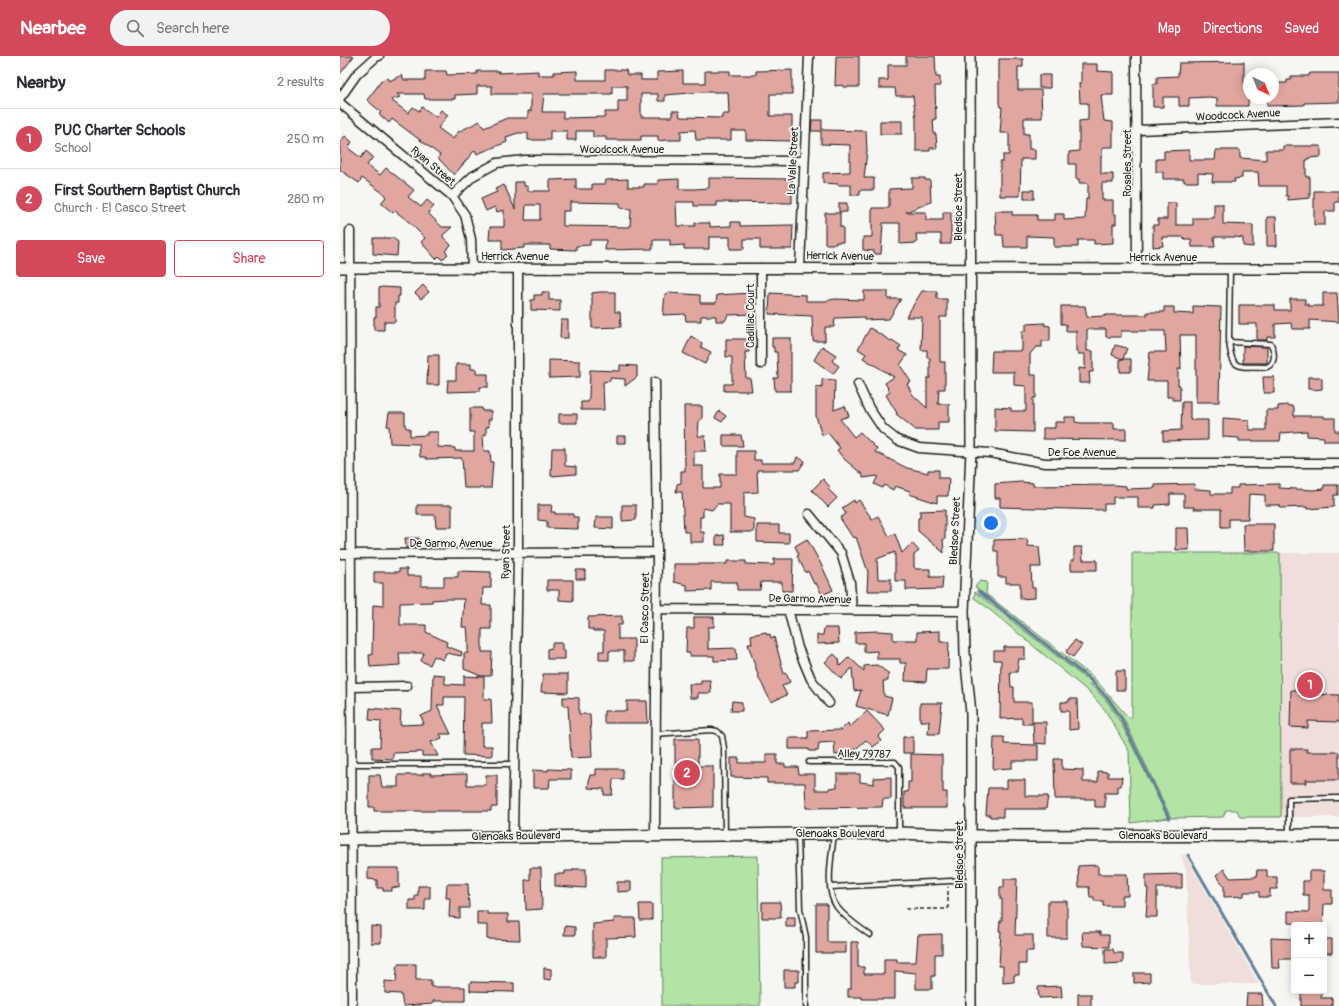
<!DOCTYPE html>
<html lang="en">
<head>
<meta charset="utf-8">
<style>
  :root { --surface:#fff; --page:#f2f2f3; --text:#2b2b33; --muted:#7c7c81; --line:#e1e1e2; --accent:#d1495b }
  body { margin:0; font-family:Pangolin,sans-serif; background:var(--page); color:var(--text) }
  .controls { position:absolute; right:12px; bottom:12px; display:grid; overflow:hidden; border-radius:4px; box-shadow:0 2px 10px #0003 }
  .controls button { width:36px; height:36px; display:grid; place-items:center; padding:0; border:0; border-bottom:1px solid var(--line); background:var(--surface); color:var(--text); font:20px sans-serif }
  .compass { position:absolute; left:903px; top:12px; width:36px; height:36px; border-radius:50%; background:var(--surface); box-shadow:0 2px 10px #0003; rotate:137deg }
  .you { position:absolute; left:651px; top:467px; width:14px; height:14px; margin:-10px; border:3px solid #fff; border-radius:50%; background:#1a73e8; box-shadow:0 0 0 6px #1a73e833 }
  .badge { display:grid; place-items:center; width:26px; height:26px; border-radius:50%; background:var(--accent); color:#fff; font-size:13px; font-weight:700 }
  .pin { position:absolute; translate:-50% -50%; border:2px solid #fff; box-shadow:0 1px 4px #0006 }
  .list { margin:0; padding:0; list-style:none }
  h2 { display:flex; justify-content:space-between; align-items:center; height:52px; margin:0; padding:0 16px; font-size:17px }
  h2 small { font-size:13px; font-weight:400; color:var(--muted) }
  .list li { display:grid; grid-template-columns:26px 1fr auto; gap:12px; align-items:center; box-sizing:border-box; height:60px; padding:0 16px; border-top:1px solid var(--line) }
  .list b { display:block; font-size:15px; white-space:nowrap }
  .list p { margin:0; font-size:13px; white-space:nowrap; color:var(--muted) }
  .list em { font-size:13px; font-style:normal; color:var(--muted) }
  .actions { display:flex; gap:8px; padding:12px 16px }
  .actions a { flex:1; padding:9px 0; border:1px solid var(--accent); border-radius:4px; text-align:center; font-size:14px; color:var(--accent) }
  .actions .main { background:var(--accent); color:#fff }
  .icon { flex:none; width:22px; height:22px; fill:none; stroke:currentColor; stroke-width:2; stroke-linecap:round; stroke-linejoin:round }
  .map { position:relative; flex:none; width:999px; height:950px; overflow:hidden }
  header { display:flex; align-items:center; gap:24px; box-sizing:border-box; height:56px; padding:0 20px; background:var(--accent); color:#fff }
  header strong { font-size:19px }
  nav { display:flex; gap:22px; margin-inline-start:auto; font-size:14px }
  .search { width:280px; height:36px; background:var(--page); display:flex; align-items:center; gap:10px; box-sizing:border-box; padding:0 14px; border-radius:22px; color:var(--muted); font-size:15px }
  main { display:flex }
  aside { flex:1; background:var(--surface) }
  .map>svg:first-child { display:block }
</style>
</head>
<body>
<header>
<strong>Nearbee</strong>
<div class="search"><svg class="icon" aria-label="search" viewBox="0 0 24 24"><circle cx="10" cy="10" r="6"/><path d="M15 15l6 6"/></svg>Search here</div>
<nav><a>Map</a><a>Directions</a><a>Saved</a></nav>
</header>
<main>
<aside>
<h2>Nearby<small>2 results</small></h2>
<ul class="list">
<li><span class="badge">1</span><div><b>PUC Charter Schools</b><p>School</p></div><em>250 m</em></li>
<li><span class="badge">2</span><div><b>First Southern Baptist Church</b><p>Church · El Casco Street</p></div><em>280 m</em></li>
</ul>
<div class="actions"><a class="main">Save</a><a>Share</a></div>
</aside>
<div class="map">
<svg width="999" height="950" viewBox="0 0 999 950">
  <rect width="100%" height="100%" fill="#f6f6f2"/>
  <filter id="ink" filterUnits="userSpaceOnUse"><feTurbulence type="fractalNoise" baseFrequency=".025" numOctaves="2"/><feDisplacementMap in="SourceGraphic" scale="8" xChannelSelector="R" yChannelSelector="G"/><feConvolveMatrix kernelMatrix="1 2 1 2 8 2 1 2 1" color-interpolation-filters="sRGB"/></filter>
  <g filter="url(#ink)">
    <!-- built -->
    <path fill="#efdeda" d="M940,497H999V761H941Z
      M841,799H846L853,813L919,928H851L846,814Z"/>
    <!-- green -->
    <path fill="#b1e4a5" stroke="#668060" d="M792,497H940L941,761H900L897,754H886L883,761L831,762L785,665L770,643L750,622L635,531L640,525L647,526L646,538L753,621L788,661H792Z
      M635,536L741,619L767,645L782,669L828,762L791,767L789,695L765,654L750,637L644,549L634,542Z
      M418,800L420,950H322L321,802Z"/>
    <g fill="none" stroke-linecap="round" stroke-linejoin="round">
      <!-- stream -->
      <path stroke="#628099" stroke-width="3" d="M638,535L747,621L769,644L782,664L829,762
        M848,799L936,950"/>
    </g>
    <!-- building -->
    <path fill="#e0a6a1" stroke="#1c1c1c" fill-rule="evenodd" d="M0,0H14L0,18Z
      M496,0H519V31H503L502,29L495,30Z
      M566,0H595L596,21H600V30H595L596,63H593L594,78H596L597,92H590V95H576V63L573,40H556L555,32H539V24H548V9H566Z
      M659,3H683V11H678V34H701L702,62H684V78H689V93H695V103H681L680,140H660V106H663V99H669V77H660L662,51H660L659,47Z
      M904,6V27H909L908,50H877V42L869,41L849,42V50H839V41H823V51H813V28H817V21L838,20L839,7Z
      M741,8H757V15L773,16V39H761L764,65L773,66V91H764L762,92V100H761V118H773V127H762V144H773V158H776V168H773V187L754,188V184H738V191H714V181L687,180V191H664L663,179H656L655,155H672V159H697V164H715V158H724V164L745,163L746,143H748V127H739V123H736V108H729V96L739,95V65L748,64V47H740L739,27H741Z
      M265,14H286L287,19H301V24H317V16L343,15V27H365V15H390V19H416V15L452,14V38H430V60H452V85L406,84V75H391V84H356L355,74L341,75V84H326L318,85V80H301V84H266V81H253V75H236V84H227V75H210V84H188V77H178L166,81L167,86L137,98L135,94L114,119L98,102L100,99L52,63L49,67L39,58L41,56L27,44L40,27V25L47,22L49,25L62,19L64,24H85V15H106L107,19L137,18V15H159V17L198,15V19H214V16L237,15V24H265ZM137,30H152V38H191V55H188V62H167L144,72L140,65L118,76L113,83L98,72L108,59L101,54L96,61L82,51L79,55L73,51L68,57L51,44L60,41L57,38H84L85,43H115V39L137,38ZM272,30H287V45H278V56H265V61L223,62V56H202L204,38H272ZM364,36H388L389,58H382V62L340,61L339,55H332V61H301V38H318V45H325V39Z
      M971,17H999V46L964,47V49L927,50V42H933V27H947V24H951V20H969V18Z
      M699,19H710V32H699Z
      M472,64H482V74L526,75L527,95L524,122H534V134H520V139H511V129H498V128L483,127V117L510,116V89L481,88V75H471Z
      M540,65H562V78H540Z
      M5,80L12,86L8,92L21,102L26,95L33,101L27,109L40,119L46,112L74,134L68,141L81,151L87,144L94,150L89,156V158L102,171H112L103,179V181L111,189L105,195L108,198L102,204L99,200L96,203L81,186L85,182L69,166L54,154L53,157L41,147L46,141L43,137L22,122L19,127L0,114V86Z
      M943,90H981V101L968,102V104H966V121H970V142L948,144V140H946V130H919L918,116H902V122L894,123L895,126H872L873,118L858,117V126H844V123H823V116H816V103H824V95L849,94V104H875L876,94H900V102L926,104V94H943Z
      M369,122L452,123V147L377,146V150H354V146H336L337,170H355V167H370V171L391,170V166H400V170L453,169L452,193H420V183H404V193H390V181H369V193H344V189L330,190V184H313V193L265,194L266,184H250V189L236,190V194L210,193V189H184V192L162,194V184H149L150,171H164V154L157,156L155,151L146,155L141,143L157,136L155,133L164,129L175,153V126H184V130H188V135H210V124L236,123V133H252V128H265L266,124L288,123V131H304V128H318V124L339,123V133H355L369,132ZM230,146L280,147V152L291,153L290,171L223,170V155H230ZM186,149H200V164H185Z
      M572,122H585V124H590L591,146L566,156H586V164H603V156H611V188H601V178H576L577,187L560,188V167H543L541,198H534V195L523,194V181H532V152H549V133L572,132Z
      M684,134H694V143H684Z
      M974,135H999V146H995V155H985V169H974Z
      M499,147H507V156H499Z
      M827,147H836V169H853V162H874V148H883V168L913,169V191L903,190V182L895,181H874L875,191H852L851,183H845L843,181H822L823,190L813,191V169H818V163H827Z
      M485,157H500V171H503V186H496V188H485Z
      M927,161H936L937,190H927Z
      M33,182H53L58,186L57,200L33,198Z
      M83,229L89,236L81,243L75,237Z
      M42,231L60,232V240H58V247H55V266H44V274H34V261H36V251H39V232Z
      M524,235H548V243H561L549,263L524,264V261L495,262L494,271H485V285H473L472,260L429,258L430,237L466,239V245H485L495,243L524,244Z
      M582,235H597V243H607V261H600V306H605V333H599L598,348H609V366H598V374H576L556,358L557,357L546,339L550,336L545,327L554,321L523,302L526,298L518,293L530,272L551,285L552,284L561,290L558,294L567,299L560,309L571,326L567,328L573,339L587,352V322H590V302H587V294H581L582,261H566Z
      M202,236H209V244H220V255L191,254V244H194V239H202Z
      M260,236H275V256H280L281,271L252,272V237Z
      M330,237L360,239V247H376L377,239L412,237L414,258L388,259L385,265H376V260H361V265H346L345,258L323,259L325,238Z
      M983,237H997L999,266L970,264V273H952L951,267L935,268V281H927V284H917V268H899V249H935V254H950V243H965V248H968V250H983Z
      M721,250H745L747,261L765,260L766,259H807V256H824V251H834V257L853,258V250L881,251L879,346H856V279H840L841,313H838V329H840V344H833V341H827V325H807L810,296H826L825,275H781V281H766V273H747V295H753V316H749L750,327H739V312L745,313V298H738V295H736V275H726V268H721Z
      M221,264H228V282H220Z
      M705,267L704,269L710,270V285H702V291H696L690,298V319H696V342H693V376L655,375V351L671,352V355H686V330L674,329V316H651L652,295H682V275H686V268Z
      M351,280L362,287L361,291L371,296L365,308L343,297Z
      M432,282H451V335H435L434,322H438L437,296H434V291H432Z
      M386,283H408L409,296H405L406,322H410L412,335H384V328H392V301H386Z
      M775,289L787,292L783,303L772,299Z
      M482,290L496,299L492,305L499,310L493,318L474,304Z
      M903,290L927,291V307H903Z
      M88,299H99V329H87Z
      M780,303H791V316H780Z
      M209,304L240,305V321L209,322Z
      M116,308H131V313H136V318H148V331H140V335L107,336L108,324H116Z
      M280,309L297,310V321L285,330V323L270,322V325L263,326L264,354H241V346H248L249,341L250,314L280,315Z
      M923,321H934V337H924Z
      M968,321H980L982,323V333L972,334V333H968Z
      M482,323L495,324L494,354L505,350L509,360L500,363L514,381L520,376L537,393L535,396L567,412L588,417V414H599V422H609L608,440H597V447L569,438L570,435L555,430L553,434L544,429L542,432L534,428L538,420L523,422V419L503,402L497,394L500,392L488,377L483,379L481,377L476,360V331L482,332Z
      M842,346H850V364H868V384L823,385V375L841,374Z
      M947,349L954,351V360H984V362H995V375H999V385H984V381L967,380V375L941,377L940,385H899V382L883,381V362L909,364L910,374H926V354H938V350Z
      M344,350H362V363L359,364L358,380H365L366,395H354V410H363V432H380V418H397V395H414V404H421V407H455L457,401L465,405L459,414H417L418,436L404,437V461L414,463V476H390V448H377L372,454L363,452V461H360V476H364V486H350V476H344L342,436H336L337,428L341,427V415H345Z
      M130,352H142V355H151V364H148L149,371H146V379H143L144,395H150L151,406H153L151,432H124L122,402L86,403V401H80L79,388L50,387L49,370H47L49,357H65V369L66,372H70V380L87,379V376H98V391L115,392V395H134V376H130Z
      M379,355L386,360L382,366L375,362Z
      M219,358H237V367H219Z
      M725,361H735V366L741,367H774V373H786V384L703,383V372H715V366H725Z
      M383,379H401L403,390H383Z
      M277,380H286V387H277Z
      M212,392H225V410L236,411V418L211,420Z
      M483,423L490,431L488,433L497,442L488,451L472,434Z
      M681,426L693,427V430L774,429L786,430V433L815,432V429L855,428L854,433L871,434V438H890V432H898V429L939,428V432L973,434L984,433V429H998V439H994V451L967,453V451L940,452V449H925V439L909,438L908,463H889V471H881V453H854V451H844V438H830V448L815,449V452H798V441H773V448H764V454L660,451V442H655V428Z
      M514,444L515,447L519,444L532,463L538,460L549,480L555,478L562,497L572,487L579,495L574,499V511L576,513H590V521H603L602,533L566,534V525H555V496L537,503L538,523H551V535H527L528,516L516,481L513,482L500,462L506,458L502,452Z
      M77,449H112V471H96L95,459H77Z
      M198,449H212L211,456H215V458H233V461H238V473L207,472V465L198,464Z
      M282,449H296V464L282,465Z
      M605,454V483H603L604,497L578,475V462H580V455Z
      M256,461H273V473L255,472Z
      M903,468H934V495H904Z
      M417,469H439V477H449V487L417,486Z
      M836,472H848L849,494H836Z
      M384,479L385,489H376V480Z
      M65,482H79V492H66Z
      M467,483L481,508L493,534L482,539L476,527L474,528L468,515L466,517L457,500L459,499L455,490Z
      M687,483L688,490L699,491L701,511H691L692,532H695V542L680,543V527H666V521H658V495H654V484Z
      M734,491H742L743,504H757V514H731V504H734Z
      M434,503H453L452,535H442V526H421L420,534H397V526H371V534L347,535V529L334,526V508H387V505H406V508L434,509Z
      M59,513H67V520H81V530H104V521H118V515L151,516V532H143L142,549H151V573H142V596H152L151,620H141L124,613V597H128V582L127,571H122L124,543H105L92,544V546L60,547V569H86V576L107,586L106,590L122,596L121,600L106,597L103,604L94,600L90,609L81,605L84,597H59L60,609L30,611L29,599H32L33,549L43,550V527H34V516H59Z
      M236,514H245V523H236Z
      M207,524H233V545L219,544V534H207Z
      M282,560V569H278V583H294V605H284V595H269V604H259V595H264V575H253V573H248V561Z
      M354,561H374V571H368V593L396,592L397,604L374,605V600H350V597H346L347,572H354Z
      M484,572H498L499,587L477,588V579H483Z
      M538,575L553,576V584H577V576L600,575V586H609L608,613H587L586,626L565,625L566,607H560V603H537V595L524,596V587H515V576Z
      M426,576L427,579L430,578L431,582L434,581L444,618L446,617L450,626L442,630L447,639L431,646L419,622L408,588H412L411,579Z
      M735,584L742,589L733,601L726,596Z
      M212,587H222V594H225V603H207V593L212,592Z
      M664,591H685V603H679L677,616H670L671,631H674V646H692V668H682V662L660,663L661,604H654V595H664Z
      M494,598L499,603L500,610L509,601L524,615V610L537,609L548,617V625H543L544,640L552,642L548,659L516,650L521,634L514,635L512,612L501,623L485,606Z
      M776,615H785V634H776Z
      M93,618L104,619L105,628L124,629V620L144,621V643H151L152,667H142V690H152V700L123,699L124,641H104V649H97L111,678H100L102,682L91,686L98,700H82V696L53,697V703L32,702V691H40L41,665L29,664L30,652L61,655L60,669L84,668L81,660L92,655Z
      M203,618H228V637L201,636Z
      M361,624H370L371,637H358V642H350L349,628H361Z
      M951,634H965L967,638L999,639V666L968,665V672L950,671Z
      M223,641L239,642V658H250L252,701L231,702L228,650H223Z
      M729,643H737L738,673L729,674V655H721V646H729Z
      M287,645H307L308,667H264V655H287Z
      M392,645L402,646V655H391Z
      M580,647H602L599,678H588L589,665H580Z
      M527,655L545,674L538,681L541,685L533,691L526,684L511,697L495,699L494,686L479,687L478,695H469V693H449V682H468V675L501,674L508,667L510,671Z
      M693,666H706V688L694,687Z
      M563,681H573V697H563Z
      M654,681H664V688L698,689V705H672V712L653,713Z
      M335,683H358V710H373V751L335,752Z
      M950,693H967L966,696H999V724H965L966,727H950Z
      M426,698H437V708H445V711H458L459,718H475V734H489V732L497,731V718H520V726L534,728V722L551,721V743H543L542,751L466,752L465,727H427V722L391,721V702H399V707H426Z
      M571,698L602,699V726H603V736H607V752H564V736H568V726H571Z
      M714,703H722V713L743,714V726H758V715L768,716V721H782L781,730H778V737H765V751H755V743H715Z
      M208,713L231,714V723H210L209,732H193V714L208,715Z
      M256,713H283V723H273L272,739H264V733L248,732L250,719H256Z
      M83,717H91L90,719L127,718V729H146V719H157V751H151V755H34V751H29V719H40L42,731H58V719H83Z
      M667,724H685V740H708L706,753H663V761H650V759H646L648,732H667Z
      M758,809V818H787L788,840H782V850H763V845H754V841H750L749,831H739L738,810Z
      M28,812H59V832L52,831V835H43V832H37V824L28,823Z
      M190,812H201L202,853L186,854L185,824H190Z
      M233,813H246V832L215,830V818H225V815H233Z
      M884,813L890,822L916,821L917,814H927V821H937V833H930V841H919V836H904V840L884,841V830L876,819Z
      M969,815H984V834H992V848H984L983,869L948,867V855L969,856V839H963V825H969Z
      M842,818V832H817V861H806L808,832H806V819Z
      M664,823H677L675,879H693V895H686V908H679V919H674V926L663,927V910H659L661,875H659L660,865H662V843H660V831H664Z
      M277,826H291V835L277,836Z
      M107,828H128L129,852H120V862L109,861L110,842H106Z
      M78,830H90V842H85V854H69V844H75V839H78Z
      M708,845H727V882H708Z
      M422,846H440L441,862H422Z
      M299,848H312V864H300Z
      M476,848H487V886H506V897H476Z
      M137,855H147V858H168V866H179L180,884L147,883V869H137Z
      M446,861H455V871H446Z
      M274,862H295L296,881L266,882V901H253V868L274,866Z
      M31,870L41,871V887H31Z
      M225,870L235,871V879H224Z
      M742,876H760V879H769V891L743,890Z
      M602,878V898H595V920H592V933H576V917L555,915V943H522V941H508V933H511V886H518V911H524V918H544V903H557V906H576L578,879Z
      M931,882L953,883V903H939L940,912H932Z
      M984,883H992V897H984Z
      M765,893H773L774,897H783V907L765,908Z
      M59,908H76V924H91V931H125V945H93V948L63,950L61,938L45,937V925L56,926L57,915L56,911Z
      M204,912L211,913V924L204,923Z
      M444,914H459V926H455V931H444Z
      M794,917H810V926L794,927Z
      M130,926L174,927V936L130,935Z
      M721,930L722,941L699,942L698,931Z
      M961,935H981V942H992V950H961Z
      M738,938H751V950H738Z
      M907,938H922L923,950H906Z"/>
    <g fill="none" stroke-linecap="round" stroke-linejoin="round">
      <defs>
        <path id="service" d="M889,286L931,288C935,296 936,307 927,311C897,310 891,316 889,282L890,213
          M315,678L371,674L377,675L382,680L384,692L385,778
          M469,706H555L559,711V777
          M12,708H174
          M494,778C492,798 484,835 497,851C505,862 519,871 530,879
          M458,779L460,853L466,881V950
          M949,779V743L999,742
          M490,831L631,824"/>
        <path id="minor" d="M796,0L797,213
          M0,42L17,18L36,1L39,0
          M0,47L112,140L125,159L131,183L132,213
          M798,74L999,66
          M112,140L133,120L157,107L185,104L464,105
          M10,175L12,950
          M460,212L469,0
          M421,308V212
          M315,326L317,496L315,779
          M518,328L529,352L543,373L557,384L579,392L650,397L705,407H999
          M469,458L501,497L510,526L512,554
          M0,498L317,496
          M316,553L624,555
          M448,553L458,592L471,623L489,647
          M11,631L67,630
          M173,780L178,498V212"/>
        <path id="tertiary" d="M630,0L631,395L624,555L625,598L631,657V950
          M0,212L999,213"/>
        <path id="secondary" d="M0,783L559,777L631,780L999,779"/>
      </defs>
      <!-- service casing -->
      <use href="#service" stroke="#1c1c1c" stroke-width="7"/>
      <!-- minor casing -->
      <use href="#minor" stroke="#1c1c1c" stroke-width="11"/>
      <!-- tertiary casing -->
      <use href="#tertiary" stroke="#1c1c1c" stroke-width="12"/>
      <!-- secondary casing -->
      <use href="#secondary" stroke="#1c1c1c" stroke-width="14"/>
      <!-- path -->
      <path stroke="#1c1c1c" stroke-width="1.5" stroke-dasharray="4 3" stroke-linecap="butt" d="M566,853H608V831"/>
      <!-- service -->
      <use href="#service" stroke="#f6f6f2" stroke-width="4"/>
      <!-- minor -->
      <use href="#minor" stroke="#f6f6f2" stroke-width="8"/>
      <!-- tertiary -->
      <use href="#tertiary" stroke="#f6f6f2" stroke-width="9"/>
      <!-- secondary -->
      <use href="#secondary" stroke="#f6f6f2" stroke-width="11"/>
    </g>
  </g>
  <g text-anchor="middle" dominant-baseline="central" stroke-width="3.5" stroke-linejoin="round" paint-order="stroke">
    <!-- street labels -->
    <g font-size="11" fill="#1c1c1c" stroke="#f6f6f2">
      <text transform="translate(898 59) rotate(-3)">Woodcock Avenue</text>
      <text x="282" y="93">Woodcock Avenue</text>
      <text transform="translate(453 105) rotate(-87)">La Valle Street</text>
      <text transform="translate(787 107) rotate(-90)">Rosales Street</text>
      <text transform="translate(93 110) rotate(40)">Ryan Street</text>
      <text transform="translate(618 151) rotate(-90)">Bledsoe Street</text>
      <text x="175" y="200">Herrick Avenue</text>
      <text transform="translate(500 200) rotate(1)">Herrick Avenue</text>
      <text x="823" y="201">Herrick Avenue</text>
      <text transform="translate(410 260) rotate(-90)">Cadillac Court</text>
      <text x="742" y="396">De Foe Avenue</text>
      <text transform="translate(615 475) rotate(-87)">Bledsoe Street</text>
      <text x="111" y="487">De Garmo Avenue</text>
      <text transform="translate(166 496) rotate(-89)">Ryan Street</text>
      <text transform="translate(470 543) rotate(1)">De Garmo Avenue</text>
      <text transform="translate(305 552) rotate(-89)">El Casco Street</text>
      <text transform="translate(524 698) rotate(1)">Alley 79787</text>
      <text x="500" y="777">Glenoaks Boulevard</text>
      <text x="823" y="779">Glenoaks Boulevard</text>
      <text transform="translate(176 780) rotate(-1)">Glenoaks Boulevard</text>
      <text transform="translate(619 799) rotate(-90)">Bledsoe Street</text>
    </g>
  </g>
</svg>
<div class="controls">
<button>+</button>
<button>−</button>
</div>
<svg class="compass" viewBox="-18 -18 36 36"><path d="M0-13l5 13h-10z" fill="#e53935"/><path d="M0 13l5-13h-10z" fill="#7c7c81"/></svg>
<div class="you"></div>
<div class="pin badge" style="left:970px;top:629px">1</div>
<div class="pin badge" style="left:347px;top:717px">2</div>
</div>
</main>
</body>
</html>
